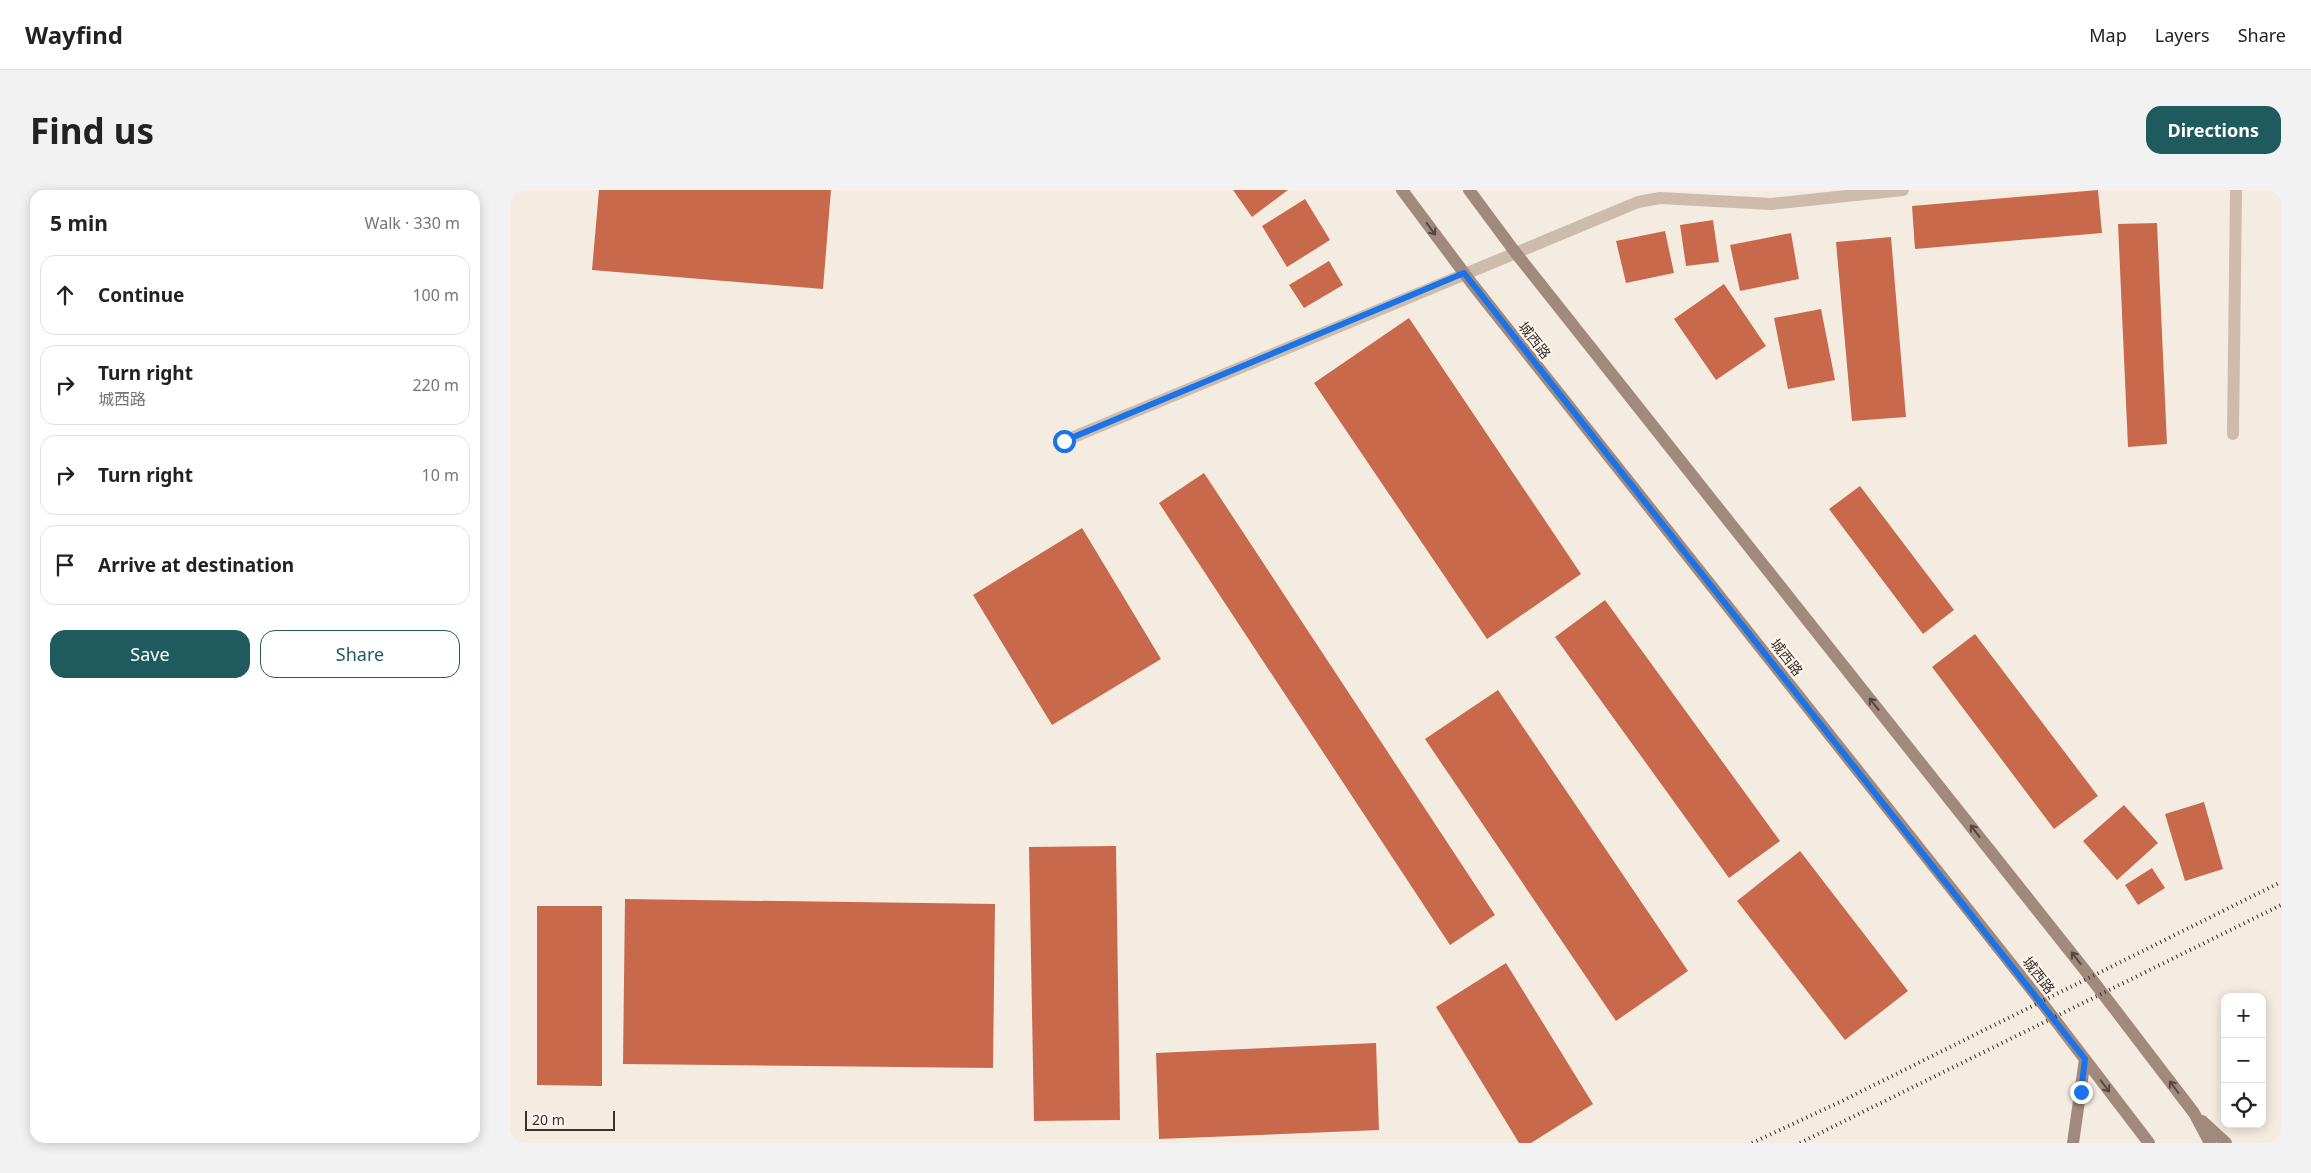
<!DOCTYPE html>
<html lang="en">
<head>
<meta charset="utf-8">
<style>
  :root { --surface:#fff; --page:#f2f2f2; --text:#222; --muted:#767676; --line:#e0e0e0; --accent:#1f5a5e }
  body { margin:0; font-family:"Noto Sans","Noto Sans SC",sans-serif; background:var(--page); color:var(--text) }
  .controls { position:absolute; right:15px; bottom:15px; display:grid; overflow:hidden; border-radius:10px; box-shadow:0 2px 12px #0003 }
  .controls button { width:45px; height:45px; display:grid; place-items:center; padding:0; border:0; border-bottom:1px solid var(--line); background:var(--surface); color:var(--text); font:25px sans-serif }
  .scale { position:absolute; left:15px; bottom:12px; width:90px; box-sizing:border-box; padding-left:5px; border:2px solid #3b302b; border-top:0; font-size:14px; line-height:18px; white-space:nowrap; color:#3b302b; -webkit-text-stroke:4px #fbf5ee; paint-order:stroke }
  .stop { position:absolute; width:15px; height:15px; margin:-11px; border:4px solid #1a73e8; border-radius:50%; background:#fff }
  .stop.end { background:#1a73e8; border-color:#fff; box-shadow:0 1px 5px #0008 }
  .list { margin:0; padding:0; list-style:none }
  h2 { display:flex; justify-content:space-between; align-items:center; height:65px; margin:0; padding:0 20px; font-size:21px }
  h2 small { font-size:16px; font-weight:400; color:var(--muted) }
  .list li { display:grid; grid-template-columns:32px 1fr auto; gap:15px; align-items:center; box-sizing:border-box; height:80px; margin:0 10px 10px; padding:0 10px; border:1px solid var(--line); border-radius:15px }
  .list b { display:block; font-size:19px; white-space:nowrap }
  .list p { margin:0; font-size:16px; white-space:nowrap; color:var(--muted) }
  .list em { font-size:16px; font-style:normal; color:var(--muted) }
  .actions { display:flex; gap:10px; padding:15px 20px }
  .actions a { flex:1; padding:11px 0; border:1px solid var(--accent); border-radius:15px; text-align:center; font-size:18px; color:var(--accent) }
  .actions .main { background:var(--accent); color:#fff }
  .icon { flex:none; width:28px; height:28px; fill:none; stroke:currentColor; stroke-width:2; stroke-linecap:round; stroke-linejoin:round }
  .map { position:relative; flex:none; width:1771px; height:953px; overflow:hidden; border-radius:15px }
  header { display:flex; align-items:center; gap:30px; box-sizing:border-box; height:70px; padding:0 25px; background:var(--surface); border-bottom:1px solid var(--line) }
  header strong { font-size:24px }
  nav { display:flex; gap:28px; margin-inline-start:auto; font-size:18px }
  .intro { display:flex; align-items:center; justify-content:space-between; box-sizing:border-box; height:120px; padding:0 30px }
  h1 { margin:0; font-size:35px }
  .button { padding:12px 22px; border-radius:15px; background:var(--accent); color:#fff; font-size:18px; font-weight:700 }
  main { display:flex; gap:30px; padding:0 30px }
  aside { flex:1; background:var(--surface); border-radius:15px; box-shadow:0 2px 12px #0003 }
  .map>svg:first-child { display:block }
</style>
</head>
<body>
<header>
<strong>Wayfind</strong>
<nav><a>Map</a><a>Layers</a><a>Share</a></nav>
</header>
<div class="intro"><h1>Find us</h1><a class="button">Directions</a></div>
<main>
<aside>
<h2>5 min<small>Walk · 330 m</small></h2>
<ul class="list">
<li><svg class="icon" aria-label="ahead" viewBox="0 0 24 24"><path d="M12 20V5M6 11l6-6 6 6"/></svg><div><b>Continue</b></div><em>100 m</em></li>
<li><svg class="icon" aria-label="right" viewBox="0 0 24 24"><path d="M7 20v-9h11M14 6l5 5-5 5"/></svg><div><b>Turn right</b><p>城西路</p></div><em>220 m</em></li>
<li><svg class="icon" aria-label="right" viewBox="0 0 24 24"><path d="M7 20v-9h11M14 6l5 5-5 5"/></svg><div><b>Turn right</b></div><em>10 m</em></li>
<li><svg class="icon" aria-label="arrive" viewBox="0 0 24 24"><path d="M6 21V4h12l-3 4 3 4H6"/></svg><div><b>Arrive at destination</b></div></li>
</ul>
<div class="actions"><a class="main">Save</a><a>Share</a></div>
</aside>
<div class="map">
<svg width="1771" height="953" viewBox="0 0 1771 953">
  <rect width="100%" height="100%" fill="#f4ebe1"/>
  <!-- building -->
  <path fill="#c8694b" d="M89,0H321L313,99L82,80Z
    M723,0H778L742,27Z
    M1588,0L1592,43L1405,59L1402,16Z
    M795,9L820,50L777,77L752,36Z
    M1203,30L1209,72L1176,76L1170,35Z
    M1647,33L1657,254L1618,257L1608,34Z
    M1155,41L1164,83L1116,93L1106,51Z
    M1281,43L1289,89L1230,101L1220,55Z
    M1381,47L1396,227L1342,231L1326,52Z
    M819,71L833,95L794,118L779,95Z
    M1214,94L1256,156L1206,190L1164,129Z
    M1311,119L1325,190L1278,199L1264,128Z
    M899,128L1071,384L977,449L804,193Z
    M694,283L985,725L940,755L649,313Z
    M1350,296L1444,420L1413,444L1319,319Z
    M572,338L651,469L542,535L463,405Z
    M1095,410L1270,651L1219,688L1045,447Z
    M1465,444L1588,606L1544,639L1422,477Z
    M988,500L1178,781L1106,831L915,549Z
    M1694,612L1713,679L1675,691L1655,624Z
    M1614,615L1648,653L1607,690L1573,651Z
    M606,656L610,930L524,931L519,657Z
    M1290,661L1398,801L1335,850L1227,711Z
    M1642,678L1655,698L1628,715L1615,695Z
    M115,709L485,714L483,878L113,874Z
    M27,716H92V896L27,895Z
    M996,773L1083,914L1021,953H1009L926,817Z
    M866,853L869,940L649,949L646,863Z"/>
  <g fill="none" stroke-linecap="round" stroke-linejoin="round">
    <!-- street -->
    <path stroke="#cdbbac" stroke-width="12" d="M1723,244L1726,0
      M554,251L1128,12L1150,8L1261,14L1393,0"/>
    <!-- secondary -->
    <path stroke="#a18a7d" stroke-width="12" d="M892,0L963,95L1532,813L1639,953
      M959,0L1005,62L1574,779L1684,923L1700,953
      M1692,931L1716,953
      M1563,953L1575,869"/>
    <!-- rail -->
    <path stroke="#3b302b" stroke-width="4" stroke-dasharray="1 4" stroke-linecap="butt" d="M1242,953L1332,911L1771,692
      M1290,953L1771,715"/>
  </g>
  <!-- one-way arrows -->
  <defs><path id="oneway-shaft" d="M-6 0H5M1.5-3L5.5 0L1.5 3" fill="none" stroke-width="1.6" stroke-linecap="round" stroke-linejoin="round" transform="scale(1.25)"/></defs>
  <g stroke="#544640">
    <use href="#oneway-shaft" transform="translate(921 39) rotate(54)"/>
    <use href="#oneway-shaft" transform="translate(1364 514) rotate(-128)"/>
    <use href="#oneway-shaft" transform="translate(1465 641) rotate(-128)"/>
    <use href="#oneway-shaft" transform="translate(1566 768) rotate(-128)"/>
    <use href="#oneway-shaft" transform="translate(1595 896) rotate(53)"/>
    <use href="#oneway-shaft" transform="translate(1664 897) rotate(-127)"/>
  </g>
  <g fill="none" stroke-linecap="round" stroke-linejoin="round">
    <!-- route -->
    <path stroke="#1a73e8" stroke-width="6" d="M554,251L954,83L1575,869L1571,902"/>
  </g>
  <g text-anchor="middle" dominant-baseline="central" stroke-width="4.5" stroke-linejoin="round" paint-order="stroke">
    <!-- street labels -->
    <g font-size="14" fill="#3b302b" stroke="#fbf5ee">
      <text transform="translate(1025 150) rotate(52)">城西路</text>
      <text transform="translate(1277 467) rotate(52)">城西路</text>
      <text transform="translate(1529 785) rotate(52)">城西路</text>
    </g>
  </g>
</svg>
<div class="controls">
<button>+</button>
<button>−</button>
<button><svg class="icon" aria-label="locate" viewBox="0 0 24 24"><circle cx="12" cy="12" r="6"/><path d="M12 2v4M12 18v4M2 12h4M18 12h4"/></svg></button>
</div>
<div class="scale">20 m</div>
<div class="stop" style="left:554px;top:251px"></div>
<div class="stop end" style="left:1571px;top:902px"></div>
</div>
</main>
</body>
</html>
